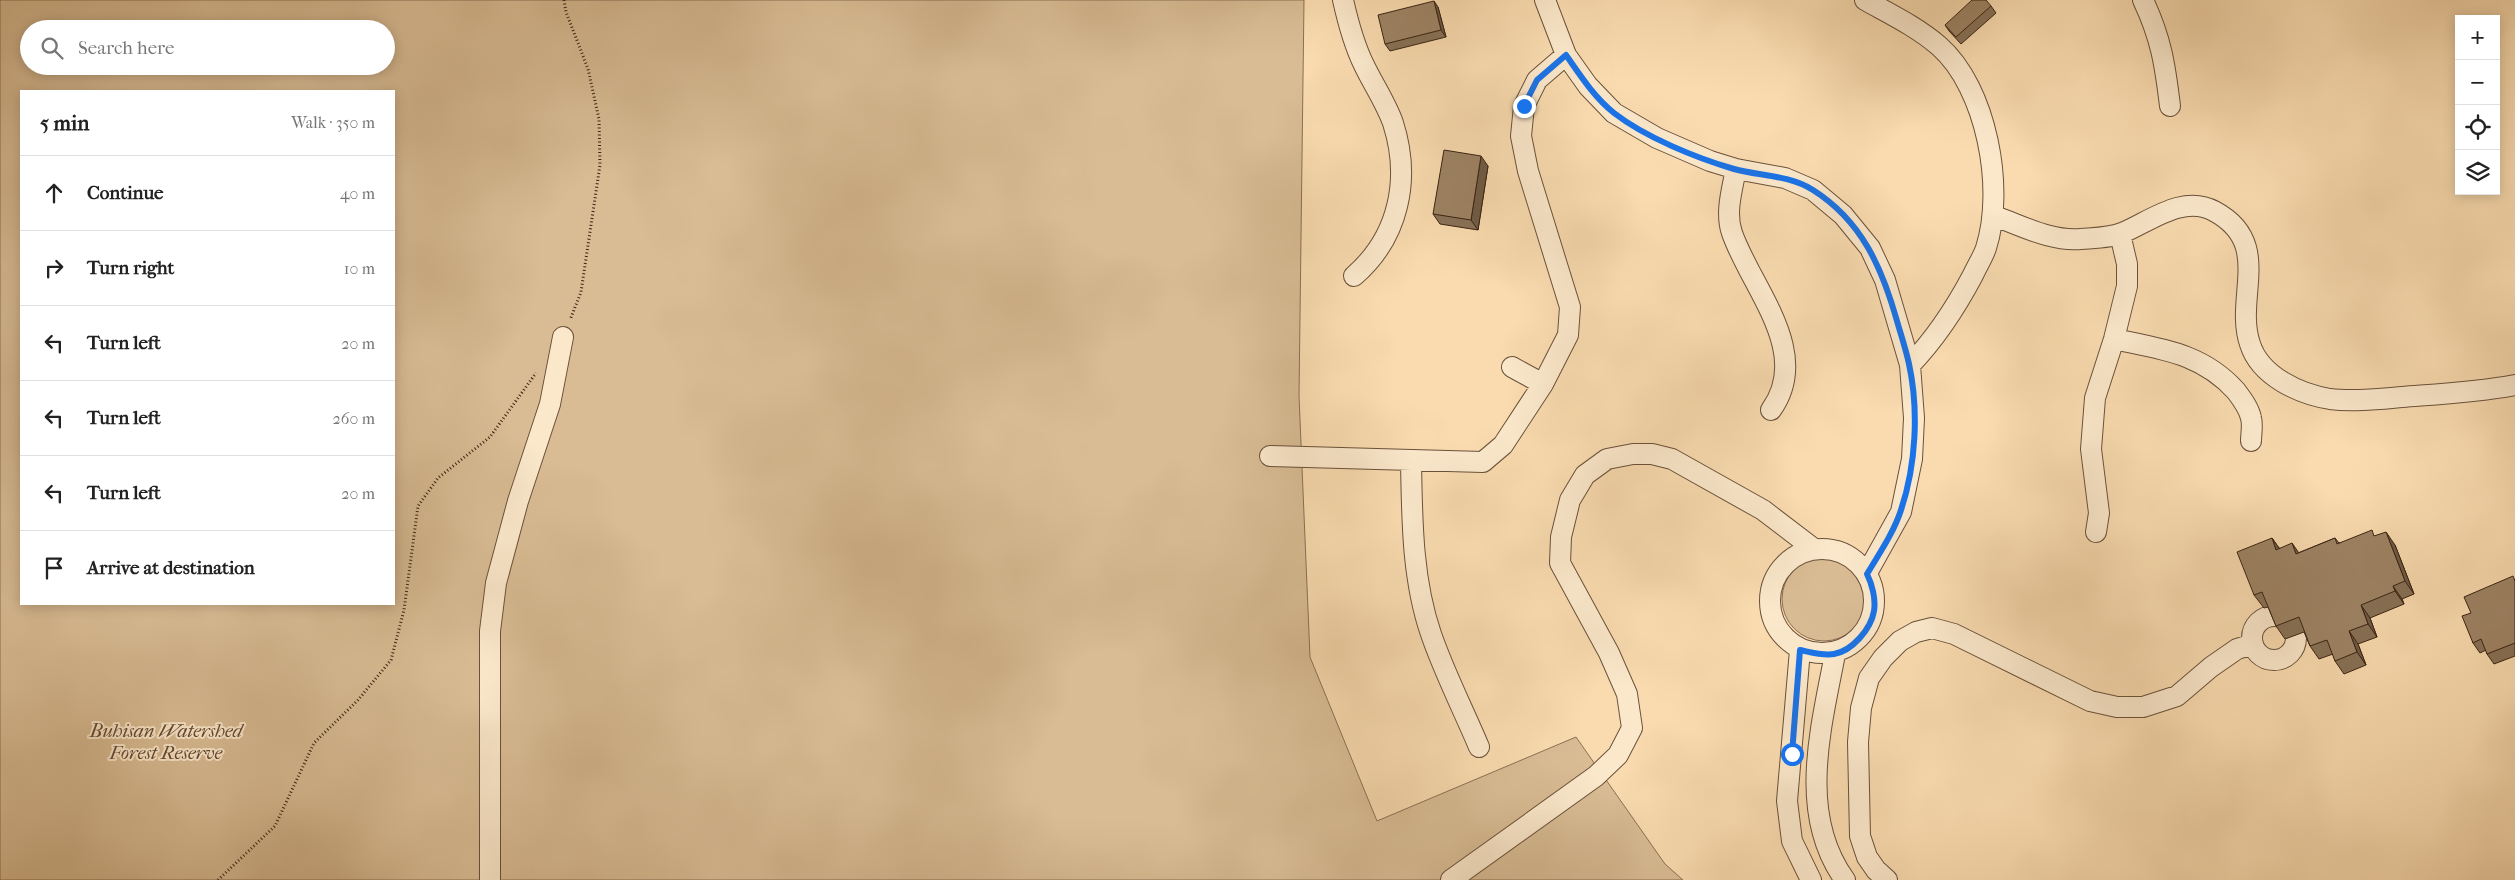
<!DOCTYPE html>
<html lang="en">
<head>
<meta charset="utf-8">
<style>
  :root { --surface:#fff; --page:#f6f6f6; --text:#222; --muted:#767676; --line:#e0e0e0 }
  body { margin:0; font-family:"IM FELL French Canon",serif; background:var(--page); color:var(--text) }
  .controls { position:absolute; right:15px; top:15px; display:grid; overflow:hidden; border-radius:0px; box-shadow:0 2px 12px #0003 }
  .controls button { width:45px; height:45px; display:grid; place-items:center; padding:0; border:0; border-bottom:1px solid var(--line); background:var(--surface); color:var(--text); font:25px sans-serif }
  .stop { position:absolute; width:15px; height:15px; margin:-11px; border:4px solid #1a73e8; border-radius:50%; background:#fff }
  .stop.end { background:#1a73e8; border-color:#fff; box-shadow:0 1px 5px #0008 }
  .list { margin:0; padding:0; list-style:none }
  h2 { display:flex; justify-content:space-between; align-items:center; height:65px; margin:0; padding:0 20px; font-size:21px }
  h2 small { font-size:16px; font-weight:400; color:var(--muted) }
  .list li { display:grid; grid-template-columns:32px 1fr auto; gap:15px; align-items:center; box-sizing:border-box; height:75px; padding:0 20px; border-top:1px solid var(--line) }
  .list b { display:block; font-size:19px; white-space:nowrap }
  .list em { font-size:16px; font-style:normal; color:var(--muted) }
  .icon { flex:none; width:28px; height:28px; fill:none; stroke:currentColor; stroke-width:2; stroke-linecap:round; stroke-linejoin:round }
  .map { position:relative; flex:none; width:2515px; height:880px; overflow:hidden }
  .search { position:absolute; background:var(--surface); box-shadow:0 2px 12px #0003; left:20px; top:20px; width:375px; height:55px; display:flex; align-items:center; gap:12px; box-sizing:border-box; padding:0 18px; border-radius:28px; color:var(--muted); font-size:19px }
  .panel { position:absolute; background:var(--surface); box-shadow:0 2px 12px #0003; left:20px; top:90px; width:375px; height:515px; border-radius:0px }
  .map>svg:first-child { display:block }
</style>
</head>
<body>
<div class="map">
<svg width="2515" height="880" viewBox="0 0 2515 880">
  <rect width="100%" height="100%" fill="#f9dbaf"/>
  <filter id="stains"><feTurbulence type="fractalNoise" baseFrequency=".004" numOctaves="4"/><feColorMatrix values="0 0 0 0 .2 0 0 0 0 .09 0 0 0 0 .02 0 0 0 .5 -.17"/></filter>
  <radialGradient id="worn" r=".72"><stop offset=".6" stop-color="#630" stop-opacity="0"/><stop offset="1" stop-color="#630" stop-opacity=".3"/></radialGradient>
  <!-- green -->
  <path fill="#d9bc94" stroke="#8a7054" fill-rule="evenodd" d="M0,0H1304L1299,396L1310,657L1377,821L1576,737L1665,864L1683,880H0ZM29,29H386V66H29ZM21,91H394V604H21Z
    M1782 599a42 42 0 1 1 84 0a42 42 0 1 1-84 0Z"/>
  <g fill="none" stroke-linecap="round" stroke-linejoin="round">
    <defs>
      <path id="minor" d="M1343,0C1348,22 1354,45 1364,65C1373,84 1386,103 1393,123C1411,179 1399,237 1354,276
        M1545,0L1566,55L1588,86L1614,113L1657,138L1710,161L1736,169L1785,178L1813,190L1843,215L1870,248L1885,280L1910,365L1914,418L1912,459L1901,512L1867,573
        M1865,0C1890,14 1917,27 1939,46C1987,88 2005,189 1986,248C1983,257 1977,266 1973,275C1955,309 1936,338 1910,365
        M2143,0C2161,38 2165,64 2170,106
        M1736,169C1732,190 1725,213 1732,233C1751,288 1813,352 1771,410
        M1994,216C2021,225 2051,242 2081,239C2093,238 2110,238 2122,233C2149,222 2183,194 2214,211C2274,243 2234,297 2250,344C2260,376 2299,394 2330,399C2353,402 2379,399 2402,397C2440,394 2478,392 2515,385
        M2114,339C2161,349 2202,353 2236,391C2242,399 2249,408 2251,418C2253,425 2251,434 2251,441
        M1512,367L1543,384L1568,335L1570,307L1528,171L1521,136L1524,106L1537,80L1566,55
        M1270,456L1483,462L1503,445L1543,384
        M1411,460C1412,518 1412,579 1431,634C1444,672 1463,709 1479,747
        M2096,532L2099,513L2091,449L2095,398L2114,339L2127,286V264L2120,234
        M1770 601a52 52 0 1 1 104 0a52 52 0 1 1-104 0Z
        M2252 638a22 22 0 1 1 44 0a22 22 0 1 1-44 0Z
        M1800,650L1787,801L1792,841L1811,880
        M1835,654C1821,728 1797,814 1845,880
        M490,880V631L496,583L518,501L550,404L563,337
        M1451,880L1596,776L1618,755L1632,728L1627,694L1609,653L1560,563L1561,537L1570,500L1585,475L1607,459L1633,454H1652L1672,459L1763,510L1814,549
        M1887,880L1876,870L1867,857L1860,836L1858,742L1861,708L1869,678L1883,658L1900,641L1916,632L1932,628L1954,634L2090,701L2117,707H2143L2177,696L2211,667L2237,649L2253,644"/>
    </defs>
    <!-- minor casing -->
    <use href="#minor" stroke="#6a513a" stroke-width="22"/>
    <!-- path -->
    <path stroke="#3a2313" stroke-width="3" stroke-dasharray="1 2.5" stroke-linecap="butt" d="M564,0L566,12L588,69L599,119L600,165L581,292L570,320
      M218,880L275,826L314,743L358,700L391,660L404,610L418,506L438,478L490,437L536,373"/>
    <!-- minor -->
    <use href="#minor" stroke="#fbe8cb" stroke-width="20"/>
  </g>
  <!-- wall -->
  <path fill="#877156" stroke="#3a2313" d="M1991,6L1996,13L1961,44L1949,31L1945,25Z
    M1438,7L1446,37L1390,51L1385,44Z
    M1488,166L1478,230L1440,224L1433,214Z
    M2376,536L2395,545L2414,594L2402,599L2404,604L2370,618L2377,637L2358,644L2366,665L2344,674L2335,661L2333,654L2319,659L2310,646L2304,632L2285,639L2276,626L2268,607L2264,608L2254,595L2272,538L2279,548L2298,553L2335,538L2339,543Z
    M2515,579V656L2494,664L2487,654L2486,650L2480,653L2473,643L2471,613Z"/>
  <!-- shaded-wall -->
  <path fill="#6e5c46" stroke="#3a2313" d="M1434,1L1438,7L1446,37L1441,30Z
    M1481,156L1488,166L1478,230L1471,220Z
    M2386,532L2395,545L2414,594L2405,581Z
    M2272,538L2281,551L2276,550Z
    M2292,543L2301,556L2296,554Z
    M2393,586L2402,599L2404,604L2395,591Z
    M2361,605L2370,618L2377,637L2368,624Z
    M2349,631L2358,644L2366,665L2357,652Z"/>
  <!-- building -->
  <path fill="#9d8364" stroke="#3a2313" d="M1972,0H1986L1991,6L1956,37L1945,25Z
    M1434,1L1441,30L1385,44L1378,15Z
    M1444,150L1481,156L1471,220L1433,214Z
    M2372,530L2374,536L2386,532L2405,581L2393,586L2395,591L2361,605L2368,624L2349,631L2357,652L2335,661L2327,640L2310,646L2299,617L2276,626L2262,592L2254,595L2237,552L2272,538L2276,550L2292,543L2296,554L2335,538L2337,544Z
    M2513,576L2515,581V643L2487,654L2481,639L2473,643L2462,616L2471,613L2464,597Z"/>
  <g fill="none" stroke-linecap="round" stroke-linejoin="round">
    <!-- route -->
    <path stroke="#1a73e8" stroke-width="6" d="M1524,106L1537,80L1566,55C1580,75 1594,97 1614,113C1645,137 1696,158 1734,169C1760,176 1789,175 1813,190C1862,221 1882,268 1897,321C1901,335 1906,350 1909,364C1919,410 1916,465 1901,510C1894,532 1879,554 1867,574C1872,584 1876,599 1874,611C1871,629 1852,651 1834,654C1823,656 1810,652 1800,650L1792,754"/>
  </g>
  <g text-anchor="middle" dominant-baseline="central" stroke-width="4" stroke-linejoin="round" paint-order="stroke">
    <!-- park labels -->
    <g font-size="19" font-style="italic" fill="#624933" stroke="#fbe8cb">
      <text x="166" y="731">Buhisan Watershed<tspan x="166" dy="22">Forest Reserve</tspan></text>
    </g>
  </g>
  <rect width="100%" height="100%" filter="url(#stains)"/>
  <rect width="100%" height="100%" fill="url(#worn)"/>
</svg>
<div class="controls">
<button>+</button>
<button>−</button>
<button><svg class="icon" aria-label="locate" viewBox="0 0 24 24"><circle cx="12" cy="12" r="6"/><path d="M12 2v4M12 18v4M2 12h4M18 12h4"/></svg></button>
<button><svg class="icon" aria-label="layers" viewBox="0 0 24 24"><path d="M12 4l9 5-9 5-9-5zM3 14l9 5 9-5"/></svg></button>
</div>
<div class="stop" style="left:1792px;top:754px"></div>
<div class="stop end" style="left:1524px;top:106px"></div>
<div class="search"><svg class="icon" aria-label="search" viewBox="0 0 24 24"><circle cx="10" cy="10" r="6"/><path d="M15 15l6 6"/></svg>Search here</div>
<section class="panel">
<h2>5 min<small>Walk · 350 m</small></h2>
<ul class="list">
<li><svg class="icon" aria-label="ahead" viewBox="0 0 24 24"><path d="M12 20V5M6 11l6-6 6 6"/></svg><div><b>Continue</b></div><em>40 m</em></li>
<li><svg class="icon" aria-label="right" viewBox="0 0 24 24"><path d="M7 20v-9h11M14 6l5 5-5 5"/></svg><div><b>Turn right</b></div><em>10 m</em></li>
<li><svg class="icon" aria-label="left" viewBox="0 0 24 24"><path d="M17 20v-9H6M10 6l-5 5 5 5"/></svg><div><b>Turn left</b></div><em>20 m</em></li>
<li><svg class="icon" aria-label="left" viewBox="0 0 24 24"><path d="M17 20v-9H6M10 6l-5 5 5 5"/></svg><div><b>Turn left</b></div><em>260 m</em></li>
<li><svg class="icon" aria-label="left" viewBox="0 0 24 24"><path d="M17 20v-9H6M10 6l-5 5 5 5"/></svg><div><b>Turn left</b></div><em>20 m</em></li>
<li><svg class="icon" aria-label="arrive" viewBox="0 0 24 24"><path d="M6 21V4h12l-3 4 3 4H6"/></svg><div><b>Arrive at destination</b></div></li>
</ul>
</section>
</div>
</body>
</html>
